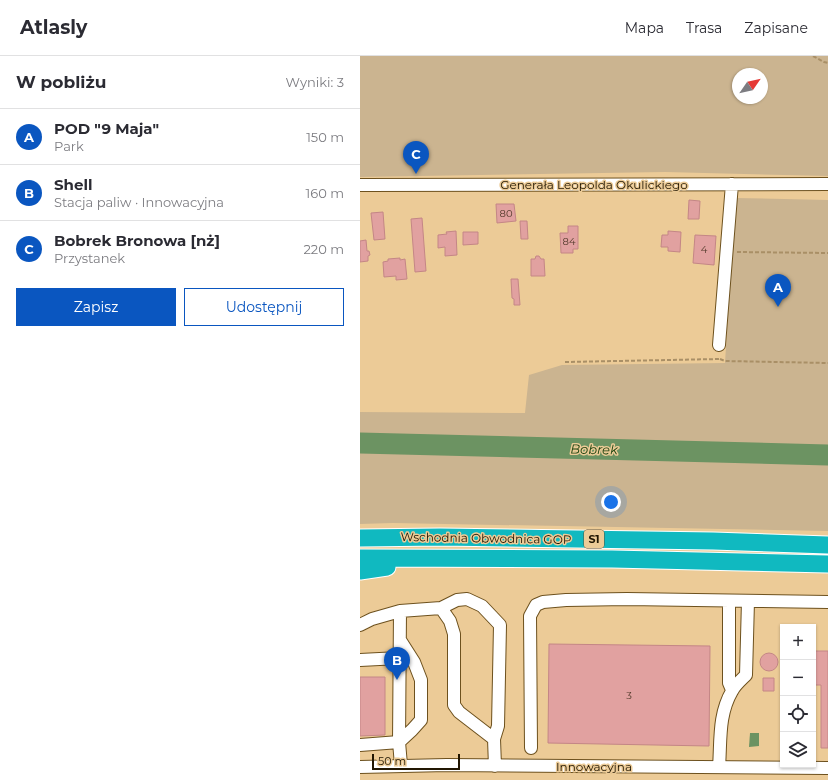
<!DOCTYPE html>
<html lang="pl">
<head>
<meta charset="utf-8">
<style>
  :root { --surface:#fff; --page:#f7f7f7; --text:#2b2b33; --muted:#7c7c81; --line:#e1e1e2; --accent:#0a56c0 }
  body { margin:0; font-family:Montserrat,sans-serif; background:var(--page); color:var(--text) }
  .controls { position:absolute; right:12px; bottom:12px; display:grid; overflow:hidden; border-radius:0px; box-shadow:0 1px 3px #0004 }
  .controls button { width:36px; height:36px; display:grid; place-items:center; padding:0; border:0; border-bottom:1px solid var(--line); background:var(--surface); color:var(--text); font:20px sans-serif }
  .compass { position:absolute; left:372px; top:12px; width:36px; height:36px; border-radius:50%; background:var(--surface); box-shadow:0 1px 3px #0004; rotate:56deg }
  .scale { position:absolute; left:12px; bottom:10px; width:88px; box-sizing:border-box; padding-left:4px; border:2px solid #211602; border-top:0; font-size:11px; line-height:14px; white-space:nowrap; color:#211602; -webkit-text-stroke:3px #eccb97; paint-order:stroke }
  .you { position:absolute; left:251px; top:446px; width:14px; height:14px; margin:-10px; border:3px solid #fff; border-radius:50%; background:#1a73e8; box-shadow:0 0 0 6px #1a73e833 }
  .badge { display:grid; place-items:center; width:26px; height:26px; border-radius:50%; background:var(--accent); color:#fff; font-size:13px; font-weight:700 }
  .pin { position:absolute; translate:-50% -33px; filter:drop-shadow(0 1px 2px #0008) }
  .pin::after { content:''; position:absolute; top:21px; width:14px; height:12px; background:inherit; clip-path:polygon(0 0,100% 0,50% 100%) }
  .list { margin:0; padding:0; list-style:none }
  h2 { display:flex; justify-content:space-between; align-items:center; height:52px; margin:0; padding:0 16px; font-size:17px }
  h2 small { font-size:13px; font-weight:400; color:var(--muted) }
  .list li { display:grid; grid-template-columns:26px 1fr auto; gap:12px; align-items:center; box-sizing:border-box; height:56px; padding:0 16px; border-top:1px solid var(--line) }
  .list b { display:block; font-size:15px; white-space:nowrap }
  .list p { margin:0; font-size:13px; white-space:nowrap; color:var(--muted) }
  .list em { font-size:13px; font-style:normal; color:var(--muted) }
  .actions { display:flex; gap:8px; padding:12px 16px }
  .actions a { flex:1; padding:9px 0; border:1px solid var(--accent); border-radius:0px; text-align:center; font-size:14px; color:var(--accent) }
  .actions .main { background:var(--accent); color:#fff }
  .icon { flex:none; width:22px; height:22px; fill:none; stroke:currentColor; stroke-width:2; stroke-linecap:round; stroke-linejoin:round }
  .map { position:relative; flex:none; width:468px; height:724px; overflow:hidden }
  header { display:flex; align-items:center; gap:24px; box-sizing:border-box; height:56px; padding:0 20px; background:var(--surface); border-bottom:1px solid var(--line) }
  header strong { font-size:19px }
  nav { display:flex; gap:22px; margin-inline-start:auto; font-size:14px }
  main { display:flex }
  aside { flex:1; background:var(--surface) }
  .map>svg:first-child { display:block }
</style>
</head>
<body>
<header>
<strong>Atlasly</strong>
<nav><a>Mapa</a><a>Trasa</a><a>Zapisane</a></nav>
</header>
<main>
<aside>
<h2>W pobliżu<small>Wyniki: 3</small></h2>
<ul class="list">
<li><span class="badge">A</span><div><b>POD &quot;9 Maja&quot;</b><p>Park</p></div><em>150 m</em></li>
<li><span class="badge">B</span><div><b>Shell</b><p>Stacja paliw · Innowacyjna</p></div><em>160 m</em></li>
<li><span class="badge">C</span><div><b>Bobrek Bronowa [nż]</b><p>Przystanek</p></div><em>220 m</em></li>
</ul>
<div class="actions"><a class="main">Zapisz</a><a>Udostępnij</a></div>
</aside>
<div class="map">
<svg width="468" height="724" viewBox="0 0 468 724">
  <rect width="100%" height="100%" fill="#eccb97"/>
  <!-- green -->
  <path fill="#cbb490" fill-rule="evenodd" d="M0,0H468V120L305,116L0,121ZM378,18H402V42H378Z
    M375,142L468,144V475L33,467L0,468V356L165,357L169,319L202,309L365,307Z"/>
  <!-- water -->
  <path fill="#6c9362" d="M390,677H399V690L389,691Z"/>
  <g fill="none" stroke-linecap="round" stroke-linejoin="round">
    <!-- river -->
    <path stroke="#6c9362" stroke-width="21" d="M0,387L468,399"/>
  </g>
  <!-- building -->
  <path fill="#e1a1a0" stroke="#c48686" d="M329,144L340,145L339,163H328Z
    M136,148H154L156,165L137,167Z
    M23,156L25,183L14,184L11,157Z
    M62,162L66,215L55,216L51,163Z
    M160,165H167L168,183H161Z
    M208,170H218V193H213V197H201L200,177H208Z
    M96,175L97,199L85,200V191L78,192V179L87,178L86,176Z
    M308,175L321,176L320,196L308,195V191H301L302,179H308Z
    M103,176H118V188L103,189Z
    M335,179L356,180L354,209L333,207Z
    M6,184L7,195H9L10,199L8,200V205L0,206V185Z
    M176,200H179L181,203H184L185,220H171V203H175Z
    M40,202V204L45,203L47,223L36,224V220L24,221L23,206L28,205V203Z
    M151,223H158L160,249H154V243L152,242Z
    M189,588L350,590L349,690L188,687Z
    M453,595H468V692H461V629H453Z
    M400 606a9 9 0 1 1 18 0a9 9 0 1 1-18 0Z
    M0,621H25V679L0,680Z
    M403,622H414V635H403Z"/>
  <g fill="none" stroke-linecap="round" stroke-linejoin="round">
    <defs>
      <path id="minor" d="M0,129L468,128
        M359,289L372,128
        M369,545V627L372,634
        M81,552L90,565L94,578V649L99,656L134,683
        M40,555L81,552L97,544L107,543L122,550L140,569L138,670L134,683L135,710
        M0,569L12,563L40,555L39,686L41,709
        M0,604L39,602
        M0,689L39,686L52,674L61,664V624L54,606L40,584
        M171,692L170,560L176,549L183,546L206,544L267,543L468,546
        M0,711L87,709L468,712
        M359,711C361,685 358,659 372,635C375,629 381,624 386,619L388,545"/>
      <path id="highway" d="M0,482L80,481L353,485L468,489
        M0,502L252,503L468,508
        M0,515L27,511"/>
    </defs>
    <!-- minor casing -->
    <use href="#minor" stroke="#6d511e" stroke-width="14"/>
    <!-- highway casing -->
    <use href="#highway" stroke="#fff" stroke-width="19"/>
    <!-- path -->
    <path stroke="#a98f66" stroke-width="2" stroke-dasharray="4 2" stroke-linecap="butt" d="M453,0L464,6L468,7
      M377,196L468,197
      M360,303L365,305L468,307
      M205,306L360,303"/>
    <!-- minor -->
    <use href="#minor" stroke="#fff" stroke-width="12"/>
    <!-- highway -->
    <use href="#highway" stroke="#10b9c0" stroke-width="17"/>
  </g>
  <g text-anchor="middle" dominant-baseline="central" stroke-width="3" stroke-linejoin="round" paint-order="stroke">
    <!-- number labels -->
    <g font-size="10" fill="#51392a">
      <text x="146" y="157">80</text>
      <text x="209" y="185">84</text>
      <text x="344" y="193">4</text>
      <text x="269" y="639">3</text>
    </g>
    <!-- shield labels -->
    <rect fill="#eccb97" stroke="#5e4c2f" stroke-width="1" x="224" y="474" width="20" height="18" rx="3"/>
    <g font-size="11" font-weight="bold" fill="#211602">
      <text x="234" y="483">S1</text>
    </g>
    <!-- street labels -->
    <g font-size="12" fill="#211602" stroke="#eccb97">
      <text x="234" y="128">Generała Leopolda Okulickiego</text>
      <text transform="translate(126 482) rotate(1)">Wschodnia Obwodnica GOP</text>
      <text x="234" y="710">Innowacyjna</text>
    </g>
    <!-- water labels -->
    <g font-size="13" font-style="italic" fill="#1a420e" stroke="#eccb97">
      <text transform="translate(234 393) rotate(1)">Bobrek</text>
    </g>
  </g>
</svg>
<div class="controls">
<button>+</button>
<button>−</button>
<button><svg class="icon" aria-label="locate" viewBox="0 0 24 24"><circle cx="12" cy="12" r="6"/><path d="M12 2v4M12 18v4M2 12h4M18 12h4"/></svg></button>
<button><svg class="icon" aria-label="layers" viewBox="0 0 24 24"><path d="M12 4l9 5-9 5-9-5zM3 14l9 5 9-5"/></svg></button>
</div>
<svg class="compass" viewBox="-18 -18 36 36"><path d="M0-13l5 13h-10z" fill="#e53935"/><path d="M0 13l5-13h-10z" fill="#7c7c81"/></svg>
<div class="scale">50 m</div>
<div class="you"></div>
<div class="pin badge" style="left:418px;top:251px">A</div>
<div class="pin badge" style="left:37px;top:624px">B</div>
<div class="pin badge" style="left:56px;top:118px">C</div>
</div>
</main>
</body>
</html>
